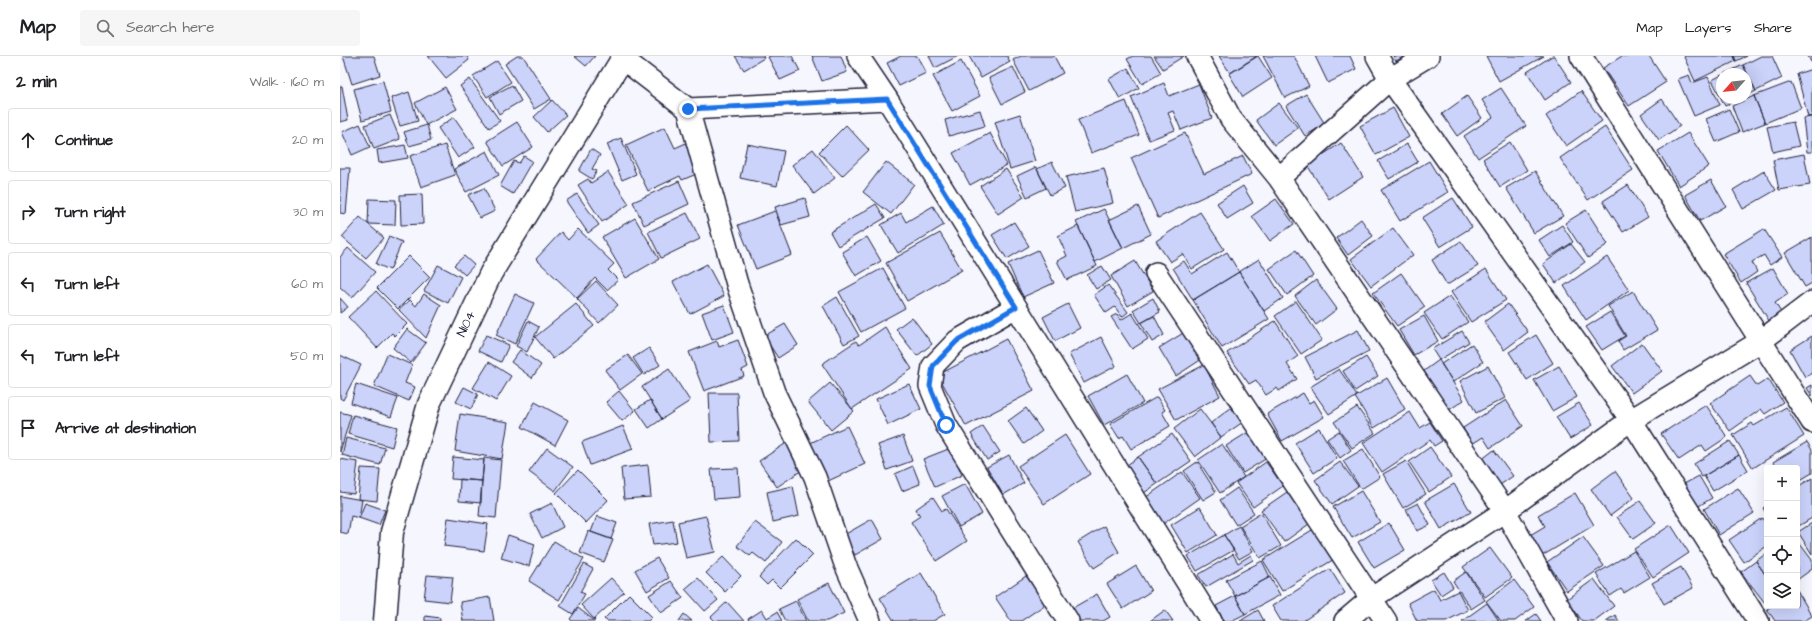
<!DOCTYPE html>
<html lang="en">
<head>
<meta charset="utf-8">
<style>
  :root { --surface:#fff; --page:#f6f6f6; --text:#202124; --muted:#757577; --line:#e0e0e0 }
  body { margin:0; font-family:"Architects Daughter",sans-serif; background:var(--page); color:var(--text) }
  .controls { position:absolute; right:12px; bottom:12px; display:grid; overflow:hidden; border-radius:4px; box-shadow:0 4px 16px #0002 }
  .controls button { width:36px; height:36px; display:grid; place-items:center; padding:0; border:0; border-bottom:1px solid var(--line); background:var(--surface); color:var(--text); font:20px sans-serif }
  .compass { position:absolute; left:1376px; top:12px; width:36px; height:36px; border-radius:50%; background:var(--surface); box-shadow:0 4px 16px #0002; rotate:243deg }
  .stop { position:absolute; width:12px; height:12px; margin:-9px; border:3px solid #1a73e8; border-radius:50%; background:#fff }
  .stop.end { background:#1a73e8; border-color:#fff; box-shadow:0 1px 4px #0008 }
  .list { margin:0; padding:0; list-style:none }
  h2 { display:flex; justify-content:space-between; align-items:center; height:52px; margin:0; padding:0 16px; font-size:17px }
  h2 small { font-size:13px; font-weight:400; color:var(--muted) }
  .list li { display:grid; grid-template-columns:26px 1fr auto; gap:12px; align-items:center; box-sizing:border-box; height:64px; margin:0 8px 8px; padding:0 8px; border:1px solid var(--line); border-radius:4px }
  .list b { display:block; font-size:15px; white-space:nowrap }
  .list em { font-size:13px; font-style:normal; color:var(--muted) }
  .icon { flex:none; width:22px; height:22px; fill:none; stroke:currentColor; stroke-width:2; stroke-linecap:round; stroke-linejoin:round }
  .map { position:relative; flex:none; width:1472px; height:565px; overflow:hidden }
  header { display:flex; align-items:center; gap:24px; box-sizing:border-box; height:56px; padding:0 20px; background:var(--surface); border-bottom:1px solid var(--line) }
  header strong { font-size:19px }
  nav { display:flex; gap:22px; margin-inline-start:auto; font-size:14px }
  .search { width:280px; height:36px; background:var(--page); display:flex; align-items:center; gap:10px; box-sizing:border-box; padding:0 14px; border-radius:4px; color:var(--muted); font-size:15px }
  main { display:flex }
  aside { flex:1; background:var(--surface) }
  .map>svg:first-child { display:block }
</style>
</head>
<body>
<header>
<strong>Map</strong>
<div class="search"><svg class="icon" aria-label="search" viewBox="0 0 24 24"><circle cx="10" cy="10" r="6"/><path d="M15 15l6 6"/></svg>Search here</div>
<nav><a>Map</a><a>Layers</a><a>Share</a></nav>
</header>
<main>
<aside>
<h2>2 min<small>Walk · 160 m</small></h2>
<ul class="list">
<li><svg class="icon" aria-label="ahead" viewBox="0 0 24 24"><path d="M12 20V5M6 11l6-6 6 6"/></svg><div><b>Continue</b></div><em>20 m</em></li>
<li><svg class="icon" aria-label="right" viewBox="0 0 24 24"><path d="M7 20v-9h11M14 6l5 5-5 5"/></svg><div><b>Turn right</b></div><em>30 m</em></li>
<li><svg class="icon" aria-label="left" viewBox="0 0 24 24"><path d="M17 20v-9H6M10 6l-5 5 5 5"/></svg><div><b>Turn left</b></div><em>60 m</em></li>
<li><svg class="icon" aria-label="left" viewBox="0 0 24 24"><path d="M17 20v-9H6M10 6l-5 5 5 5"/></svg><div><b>Turn left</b></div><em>50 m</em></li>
<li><svg class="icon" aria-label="arrive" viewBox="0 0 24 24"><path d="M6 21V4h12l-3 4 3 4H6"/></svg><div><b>Arrive at destination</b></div></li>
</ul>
</aside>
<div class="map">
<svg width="1472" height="565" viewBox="0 0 1472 565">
  <rect width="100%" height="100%" fill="#f5f6fe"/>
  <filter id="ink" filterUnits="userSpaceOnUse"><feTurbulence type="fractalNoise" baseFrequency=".025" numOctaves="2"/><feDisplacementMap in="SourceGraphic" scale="8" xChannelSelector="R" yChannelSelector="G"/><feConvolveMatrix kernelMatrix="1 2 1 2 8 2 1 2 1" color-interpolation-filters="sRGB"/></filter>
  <g filter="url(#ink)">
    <!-- building -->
    <path fill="#cbd3fb" stroke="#22223b" d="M3,0H34L40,19L12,28Z
      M88,0H127L129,4L106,22Z
      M177,0H183L211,43L194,53L165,8Z
      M234,0H255L246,10Z
      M395,0H423L424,2L404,14Z
      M431,0H452L460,15L440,24L428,1Z
      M472,0H501L507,16L482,25Z
      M561,0H577L586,17L559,30L547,7Z
      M589,0H618L595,12Z
      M629,0H667L670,6L641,22Z
      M681,0H714L723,17L689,35L673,4Z
      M793,0H811L821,17L802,28L787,3Z
      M814,0H844L823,13Z
      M879,0H917L890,17Z
      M918,0L932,22L903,41L889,18Z
      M923,0H954L969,30L945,42Z
      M975,0H1010L1016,13L988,27Z
      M1053,0H1065L1056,5Z
      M1146,0H1204L1159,25Z
      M1212,0H1214L1231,26L1205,44L1187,16Z
      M1282,0H1309L1326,26L1289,50L1263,12Z
      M1345,0H1394L1396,5L1355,25L1344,1Z
      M1394,0H1407L1396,5Z
      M1421,0H1432L1442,22L1416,35L1403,9Z
      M1468,0H1472V6H1471Z
      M157,5L171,26L147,41L133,20Z
      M621,5L640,40L612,55L593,20Z
      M1403,9L1416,35L1406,40V18H1384Z
      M673,11L685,36L662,48L649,22Z
      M788,12L799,32L780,43L769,23Z
      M1472,13V60L1468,61L1457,18Z
      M1349,19L1352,27L1368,21L1380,49L1354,60L1338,23Z
      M1382,19V42H1401L1385,50L1372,24Z
      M130,23L160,65L149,72L120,30Z
      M43,25L51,56L22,64L14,33Z
      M1451,26L1461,52L1425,67L1414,40Z
      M824,27L829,40L859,28L872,62L841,74L833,55L828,57L835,74L809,84L791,41Z
      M172,29L181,45L159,58L150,41Z
      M2,30L8,64L0,66V31Z
      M105,31L117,53L86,69L75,47Z
      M1161,32L1186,70L1138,102L1124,80L1153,61L1142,44Z
      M1241,35L1262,65L1226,90L1206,60Z
      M69,36L78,65L60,70L51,42Z
      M966,38L985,68L965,80L946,50Z
      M1127,40L1142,62L1117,80L1102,58Z
      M1414,40L1425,67L1402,76L1392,50Z
      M1322,43L1340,70L1319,84L1301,58Z
      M212,44L226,59L207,76L194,61Z
      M786,45L799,79L751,97L738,64Z
      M939,47L958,72L934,89L916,64Z
      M1053,52L1069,81L1036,99L1020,70Z
      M1389,53L1399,76L1376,86L1366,63Z
      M640,54L645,70L609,80L605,64Z
      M680,58L695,105L670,113L655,66Z
      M50,59L60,83L34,93L25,69Z
      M114,61L135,91L118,102L98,72Z
      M1472,61V96H1467L1463,62Z
      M177,66L193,91L163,110L147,85Z
      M1453,66L1459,90L1433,96L1427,71Z
      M20,68L30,91L12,99L2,76Z
      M87,69L91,84L69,90L64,76Z
      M506,69L529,94L502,120L479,96Z
      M325,71L335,92L346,87L359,117L342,124L340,120L308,135L286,89Z
      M1265,71L1293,114L1248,144L1220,102Z
      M650,77L667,109L630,129L613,97Z
      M845,77L864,118L903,100L912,118L818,162L791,102Z
      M1348,77L1369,110L1339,130L1318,95Z
      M281,82L296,118L282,124L267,88Z
      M1170,86L1187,114L1160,131L1143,103Z
      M1001,87L1023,121L989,143L967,109Z
      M407,88L444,95L437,130L400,122Z
      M1067,88L1078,106L1049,123L1038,105Z
      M65,89L68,102L39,107L37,94Z
      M105,89L115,119L81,131L70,100Z
      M251,93L260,99L252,113L257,115L252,123L239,115Z
      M473,93L495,122L474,138L452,109Z
      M147,95L159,119L126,136L114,113Z
      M1464,98L1470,129L1439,134L1433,104Z
      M184,100L192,105L173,138L160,130L174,105L179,107Z
      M1089,105L1108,136L1060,165L1041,134Z
      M546,106L574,128L551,158L523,136Z
      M712,106L725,132L710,139L697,113Z
      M696,111L706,132L687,141L677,120Z
      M0,112H10L6,158L0,157Z
      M764,112L773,147L735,156L726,121Z
      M666,113L684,141L658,158L640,130Z
      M1195,115L1223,160L1194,177L1166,132Z
      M1424,115L1436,134L1403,153L1393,134Z
      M268,116L289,148L262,166L238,129L248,123L251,127Z
      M1371,124L1386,150L1360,165L1345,139Z
      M339,125L349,148L304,169L293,146Z
      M1288,129L1308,161L1283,176L1263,145Z
      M903,130L913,147L887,163L877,147Z
      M144,132L155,155L140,162L128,139Z
      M82,138L83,168L61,169L60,139Z
      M237,138L259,169L248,177L226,145Z
      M465,142L470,161L441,169L435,151Z
      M1113,142L1132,171L1100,191L1082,162Z
      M29,143L56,144L55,169L28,168Z
      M936,143L954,168L930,185L912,160Z
      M536,148L545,162L498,190L490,176Z
      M593,150L604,169L558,197L541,169L561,157L566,166Z
      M798,150L811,178L783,192L769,164Z
      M764,153L783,192L755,206L736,166Z
      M1246,154L1268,188L1248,202L1225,167Z
      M435,155L452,199L416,213L398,169Z
      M860,156L884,193L852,213L843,198L830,206L816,185Z
      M347,157L360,183L321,202L308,176Z
      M20,161L44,182L26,202L2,181Z
      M295,162L319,203L286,222L262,181Z
      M1021,163L1033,180L1008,199L996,182Z
      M674,166L689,190L667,203L652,179Z
      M1222,169L1233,186L1210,201L1199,184Z
      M738,170L757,210L727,224L717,205L727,200L718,180Z
      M1053,172L1073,199L1031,230L1011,203Z
      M238,173L274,208L268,214L278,224L267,234L255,222L237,242L196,203L221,176L228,184Z
      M1424,173L1442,201L1430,209L1424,199L1412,206L1417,216L1401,227L1383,198Z
      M600,177L622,214L567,245L546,207Z
      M49,180L62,186L50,214L36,208Z
      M527,181L541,205L516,220L502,196Z
      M1472,181V227L1465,231L1445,197Z
      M1121,185L1138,210L1107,229L1092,204Z
      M1231,188L1245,206L1216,227L1203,208Z
      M8,192L35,216L12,242L0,231V201Z
      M698,194L714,227L683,241L668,208Z
      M956,194L973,220L947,239L929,213Z
      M887,196L899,216L853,244L833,212L844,205L852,218Z
      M69,200L90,221L58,253L37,232Z
      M124,200L134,209L125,219L114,209Z
      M1267,201L1289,234L1246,264L1224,230Z
      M919,203L943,242L924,255L899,216Z
      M795,205L813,235L788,250L771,220Z
      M367,208L384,240L350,258L333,226Z
      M98,209L121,221L108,247L84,235Z
      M762,210L771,224L756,233L747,219Z
      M543,212L565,252L521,276L499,236Z
      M1433,212L1448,238L1435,247L1444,261L1431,268L1406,227Z
      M1146,213L1166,244L1131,266L1111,236Z
      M899,216L929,263L882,292L853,244Z
      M1061,217L1085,251L1057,270L1033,237Z
      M976,224L997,253L976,269L955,240Z
      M256,225L278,249L259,267L237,243Z
      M768,229L788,256L782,261L775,251L766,257L754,239Z
      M36,235L67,268L55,280L52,277L37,292L8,261Z
      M1293,235L1317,274L1283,294L1278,285L1286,280L1268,250Z
      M84,238L101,249L86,282L59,254L70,244L76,250Z
      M175,238L194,247L175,288L156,279Z
      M1110,240L1128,266L1102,283L1084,257Z
      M497,241L519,280L504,288L483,250Z
      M0,242L8,251L0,257Z
      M813,242L820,256L801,267L793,254Z
      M956,245L982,284L961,298L935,260Z
      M236,248L254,270L213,303L195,281Z
      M728,248L740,272L715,285L703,261Z
      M1168,248L1188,276L1164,294L1144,266Z
      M384,249L394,276L372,284L362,257Z
      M1270,256L1285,280L1262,294L1246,271Z
      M792,257L808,283L792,293L771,261L777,258L781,264Z
      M814,260L824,279L812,286L801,267Z
      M1084,260L1098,285L1074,299L1059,274Z
      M572,261L592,288L577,300L556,273Z
      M188,265L199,271L187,296L176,290Z
      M935,265L958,300L947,308L957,323L939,335L937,332L926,339L916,324L909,328L887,297Z
      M445,268L458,289L438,302L424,280Z
      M545,271L572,313L512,353L482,308L516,285L519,289Z
      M67,273L86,287L71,307L53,292Z
      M848,274L865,301L836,320L819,292Z
      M1018,274L1029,295L976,322L965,301Z
      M1122,275L1129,286L1099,304L1092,293Z
      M146,279L169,289L161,306L138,295Z
      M1196,279L1213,307L1187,324L1169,296Z
      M1472,280V317L1465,321L1450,294Z
      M761,281L776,310L744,327L729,298Z
      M666,283L694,335L626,370L598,319Z
      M398,284L408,311L402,314L404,320L364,335L349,296L377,285L379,291Z
      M1302,287L1322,315L1292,337L1272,310Z
      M1132,288L1143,306L1113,326L1101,308Z
      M309,292L320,309L304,319L293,302Z
      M180,294L201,309L192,322L171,306Z
      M47,298L72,309L65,327L75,331L69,345L34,330Z
      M0,299L21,309L3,344L0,342Z
      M288,299L302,318L280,334L265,314Z
      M1026,301L1038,320L1015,335L1003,315Z
      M1099,304L1124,344L1109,354L1084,315Z
      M149,306L171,320L156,345L133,332Z
      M864,309L880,340L836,364L818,333Z
      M1148,310L1165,342L1136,357L1120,325Z
      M1219,310L1237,341L1212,355L1194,324Z
      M329,313L350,345L322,363L302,331Z
      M999,313L1017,340L989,358L970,331Z
      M787,318L803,347L764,369L748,340Z
      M1410,320L1417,330L1428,323L1443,346L1425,358L1421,353L1390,375L1370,347Z
      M1047,322L1065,353L1034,372L1015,341Z
      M490,327L514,355L491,374L468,346Z
      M16,328L58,342L51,361L11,347Z
      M569,328L581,353L548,369L536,343Z
      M1472,329V340L1467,332Z
      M124,331L138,338L131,353L116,346Z
      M279,335L295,355L282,365L266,346Z
      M369,337H397L399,385L371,386Z
      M963,337L969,347L974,344L984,361L942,385L927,358Z
      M817,341L825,354L822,356L830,370L791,393L783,380L779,382L770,368Z
      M310,344L322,363L309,372L296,353Z
      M1166,344L1183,370L1150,392L1143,381L1132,388L1123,372Z
      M195,346L228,364L215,389L182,371Z
      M1239,347L1253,369L1230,383L1216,361Z
      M1366,349L1387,381L1366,395L1362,389L1339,404L1321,378Z
      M892,351L903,366L881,381L871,367Z
      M1017,351L1035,377L1012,392L994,366Z
      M1446,351L1464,380L1413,412L1393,379L1412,367L1414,370Z
      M686,352L702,375L684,388L668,365Z
      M860,353L881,381L855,401L834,373Z
      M0,356L11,359L0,396Z
      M1070,356L1080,372L1090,366L1102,385L1094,390L1090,384L1042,416L1023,387Z
      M120,358L168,366L162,403L115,395Z
      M13,359L57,371L52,391L8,378Z
      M283,370L293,393L250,409L242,386Z
      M507,370L525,408L488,425L470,387Z
      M643,370L660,396L647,404L631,378Z
      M979,372L997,402L974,417L955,387Z
      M910,375L927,402L903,417L886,390Z
      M999,375L1011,394L1000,402L987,383Z
      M832,378L851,405L817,428L798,401Z
      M725,379L750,418L704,448L678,410Z
      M563,380L572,405L547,414L538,389Z
      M6,382L45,392L40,409L2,399Z
      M1390,385L1399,399L1362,421L1354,408Z
      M448,386L465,412L437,431L419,405Z
      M1467,386L1472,394V417L1457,426V412H1436L1433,406Z
      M882,388L904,421L880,437L858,404Z
      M1090,391L1111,421L1089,436L1069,406Z
      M207,392L233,411L215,435L189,416Z
      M611,392L622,419L595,431L583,403Z
      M1023,393L1040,421L1021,433L1003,405Z
      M1154,394L1173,420L1160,429L1141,404Z
      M669,399L684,427L663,439L647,411Z
      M1399,399L1408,414L1373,435L1364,420Z
      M113,401L144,404L142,425L111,423Z
      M798,401L817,428L801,439L783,412Z
      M144,402L161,404L156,462L139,460Z
      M0,403L18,406L14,438L0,436Z
      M1066,405L1086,438L1063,452L1043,418Z
      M857,406L876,436L863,444L844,415Z
      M926,406L943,430L913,451L896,427Z
      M1000,406L1018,430L992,448L975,424Z
      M308,409L311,441L284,443L281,412Z
      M573,410L580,428L562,435L555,418Z
      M21,412L40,413L37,445L18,443Z
      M398,412L400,441L374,443L371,413Z
      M238,414L268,444L246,467L216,437Z
      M1275,415L1294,442L1270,460L1251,433Z
      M842,416L860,442L820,470L802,444Z
      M1359,420L1372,442L1357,451L1344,428Z
      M1472,422V462L1457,471V431Z
      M120,423L142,425L141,447L119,445Z
      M625,428L642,458L619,471L602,440Z
      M1114,428L1131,456L1101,473L1085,445Z
      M453,430L459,460L433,466L427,436Z
      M897,432L914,457L896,469L880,444Z
      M1398,432L1414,457L1379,479L1364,453Z
      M1021,435L1040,466L1012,482L993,451Z
      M947,436L969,468L944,486L921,454Z
      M1235,437L1254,469L1202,500L1190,479L1205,470L1198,459Z
      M0,440L22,444L19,462L11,460L8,478L0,476Z
      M593,441L602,455L606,453L627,485L596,505L571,466L580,460L576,453Z
      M1300,445L1316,467L1293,483L1277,461Z
      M25,447L45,454L39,469L19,462Z
      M212,447L223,471L202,482L190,458Z
      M1078,447L1090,469L1077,475L1066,453Z
      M1427,449V459L1423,452Z
      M860,451L877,479L848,497L831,469Z
      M921,457L941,490L920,502L900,470Z
      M257,460L277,467L271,483L251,476Z
      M366,460L375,496L346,502L338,466Z
      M108,462L148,468L144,495L104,490Z
      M1422,462L1427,470V490L1404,506L1389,484Z
      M532,463L543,483L515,499L504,479Z
      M333,464L337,486L313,489L309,468Z
      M415,466L442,486L426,507L413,497L410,500L397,490Z
      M1049,467L1065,494L1034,512L1018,486Z
      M1472,467V498L1458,476Z
      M1331,469L1349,497L1313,521L1294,493Z
      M764,470L779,496L754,512L738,486Z
      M899,470L913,495L899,503L884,479Z
      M977,471L996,502L942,535L923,504Z
      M248,475L273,484L264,506L240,497Z
      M168,479L195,488L189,510L161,502Z
      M884,479L894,494L857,515L848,500Z
      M1243,481L1264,510L1227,535L1207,506Z
      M456,482L473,499L440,532L432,524L427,529L419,521Z
      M1457,484L1472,504V513L1457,524Z
      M214,485L244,503L219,544L189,525Z
      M1150,492L1172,522L1145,541L1123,511Z
      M1294,495L1310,521L1284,537L1281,533L1270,540L1256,518Z
      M1427,497V521L1416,505Z
      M893,498L898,507L911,499L913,504L866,531L858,519Z
      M383,501L401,520L385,536L366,517Z
      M317,502L329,522L307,535L295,514Z
      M922,505L930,521L895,540L886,524Z
      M1416,505L1427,521V546L1425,547L1401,516Z
      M244,508L253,513L240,536L245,538L233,558L220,550Z
      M796,510L811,535L783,553L767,528Z
      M1341,511L1353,532L1324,548L1312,527Z
      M990,513L1005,537L963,565H941L932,550Z
      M1104,516L1113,531L1101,539L1091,524Z
      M1126,516L1145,544L1131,553L1113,525Z
      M581,517L605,558L593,565H554L540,542Z
      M87,519L113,521L110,546L84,543Z
      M686,520L706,548L681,565H671L655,541Z
      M930,521L940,539L905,558L895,540Z
      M271,522L284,536L254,563L241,549Z
      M358,522L378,544L365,555L345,533Z
      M1254,523L1274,550L1254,565H1242L1227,543Z
      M1174,524L1194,551L1175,565H1161L1146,545Z
      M331,525L343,542L321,557L309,539Z
      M489,527L504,557L487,565H468L457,543Z
      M1094,533L1100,544L1118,535L1128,554L1106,565H1077L1068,547Z
      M1457,534L1472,560L1464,565H1435L1427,553L1432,550H1457Z
      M289,538L312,561L308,565H267L264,563Z
      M757,538L770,561L763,565H736L729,554Z
      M895,540L905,558L891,565H884L876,550Z
      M150,541L154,565H123L120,546Z
      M456,545L466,565H445L439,553Z
      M387,546L404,565H375L371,561Z
      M1147,547L1159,565H1122Z
      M238,552L255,565H232L230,563Z
      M422,554L427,562L437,556L442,565H409L408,563Z
      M825,554L833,565H810Z
      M918,554L924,565H900Z
      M344,558L352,565H339Z
      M1196,558L1201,565H1186Z
      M1275,559L1279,565H1266Z
      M85,560L100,562V565H85Z"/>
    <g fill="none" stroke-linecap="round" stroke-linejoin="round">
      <defs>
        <path id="street" d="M518,0L547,43L871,565
          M857,0L891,63L939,122L1165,455L1227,565
          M1037,0L1050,23L1291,364L1418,565
          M1241,0L1472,366
          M283,3L348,53L397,228L434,336L475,421L505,508L530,565
          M348,53L547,43
          M939,122L1050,23L1088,0
          M816,217L1046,565
          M676,251L617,285L593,310L590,330L606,369L728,565
          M1005,565L1032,542L1165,455L1291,364L1421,285L1472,246"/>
        <path id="secondary" d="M45,565L52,476L89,348L151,217L284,0"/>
      </defs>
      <!-- street casing -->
      <use href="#street" stroke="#22223b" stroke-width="24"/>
      <!-- secondary casing -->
      <use href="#secondary" stroke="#22223b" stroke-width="25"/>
      <!-- street -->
      <use href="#street" stroke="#fff" stroke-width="21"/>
      <!-- secondary -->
      <use href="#secondary" stroke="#fff" stroke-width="22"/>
    </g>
  </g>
  <g fill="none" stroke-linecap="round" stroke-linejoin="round" filter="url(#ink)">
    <!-- route -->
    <path stroke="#1a73e8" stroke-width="5" d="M348,53L547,43L676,251L617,285L593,310L590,330L606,369"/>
  </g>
  <g text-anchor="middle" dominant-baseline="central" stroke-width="3" stroke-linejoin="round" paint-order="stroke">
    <!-- street labels -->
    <g font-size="13" fill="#22223b" stroke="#fff">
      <text transform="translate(126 268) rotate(-65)">N104</text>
    </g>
  </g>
</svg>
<div class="controls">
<button>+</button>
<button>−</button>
<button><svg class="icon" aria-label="locate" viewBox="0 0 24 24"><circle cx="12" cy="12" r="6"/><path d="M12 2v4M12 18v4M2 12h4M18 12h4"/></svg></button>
<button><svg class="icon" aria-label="layers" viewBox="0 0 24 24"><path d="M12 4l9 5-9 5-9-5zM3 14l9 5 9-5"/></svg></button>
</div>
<svg class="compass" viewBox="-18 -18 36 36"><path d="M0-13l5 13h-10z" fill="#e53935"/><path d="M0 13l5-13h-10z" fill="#757577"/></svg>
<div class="stop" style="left:606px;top:369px"></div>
<div class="stop end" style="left:348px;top:53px"></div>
</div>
</main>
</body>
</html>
